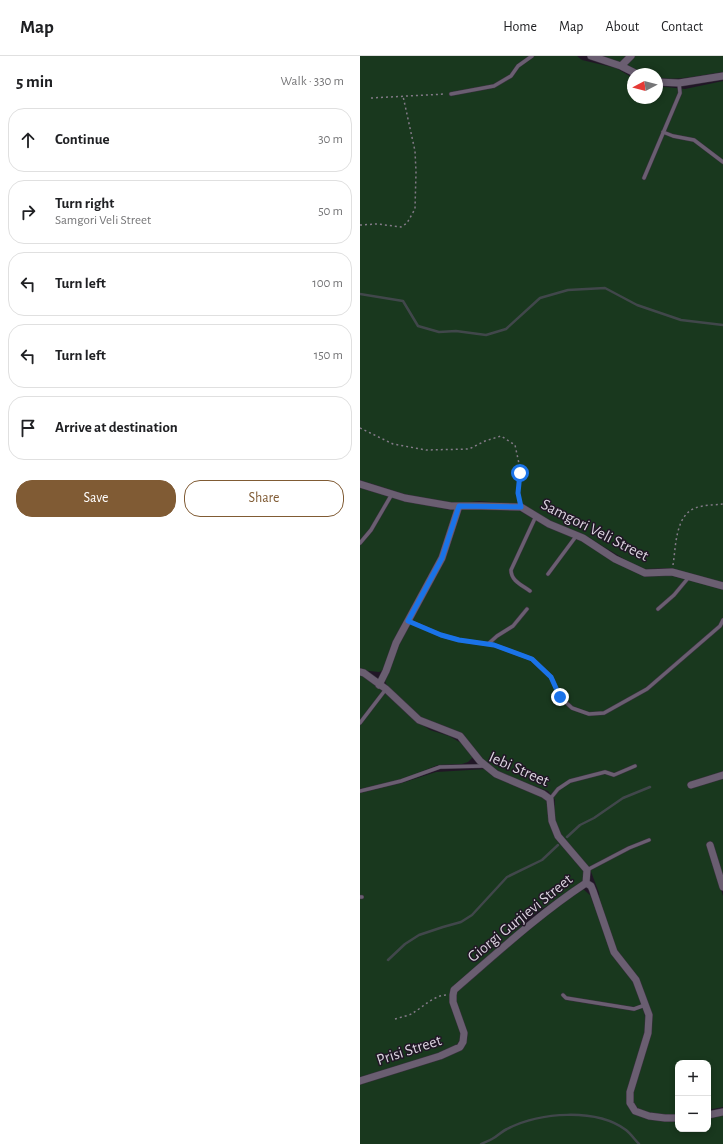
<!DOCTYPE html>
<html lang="en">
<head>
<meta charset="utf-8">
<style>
  :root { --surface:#fff; --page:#f6f6f6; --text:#202124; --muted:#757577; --line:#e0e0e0; --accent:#805b34 }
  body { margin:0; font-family:"Alegreya Sans",sans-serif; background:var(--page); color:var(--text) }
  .controls { position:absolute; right:12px; bottom:12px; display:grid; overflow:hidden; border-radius:8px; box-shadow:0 2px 6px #0003 }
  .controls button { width:36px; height:36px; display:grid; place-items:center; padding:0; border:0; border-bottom:1px solid var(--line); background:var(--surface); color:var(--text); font:20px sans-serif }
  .compass { position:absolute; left:267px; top:12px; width:36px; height:36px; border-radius:50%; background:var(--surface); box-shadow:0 2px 6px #0003; rotate:263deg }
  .stop { position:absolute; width:12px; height:12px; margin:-9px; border:3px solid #1a73e8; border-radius:50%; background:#fff }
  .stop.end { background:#1a73e8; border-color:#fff; box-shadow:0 1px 4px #0008 }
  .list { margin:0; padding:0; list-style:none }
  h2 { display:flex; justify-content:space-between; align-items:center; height:52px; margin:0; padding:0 16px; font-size:17px }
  h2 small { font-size:13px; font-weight:400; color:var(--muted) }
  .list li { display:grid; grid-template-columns:26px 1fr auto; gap:12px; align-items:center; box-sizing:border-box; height:64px; margin:0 8px 8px; padding:0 8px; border:1px solid var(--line); border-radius:16px }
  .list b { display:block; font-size:15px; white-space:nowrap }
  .list p { margin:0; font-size:13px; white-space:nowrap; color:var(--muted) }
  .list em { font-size:13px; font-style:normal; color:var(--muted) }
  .actions { display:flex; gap:8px; padding:12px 16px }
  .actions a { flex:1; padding:9px 0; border:1px solid var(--accent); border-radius:16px; text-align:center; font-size:14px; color:var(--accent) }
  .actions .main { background:var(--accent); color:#fff }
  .icon { flex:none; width:22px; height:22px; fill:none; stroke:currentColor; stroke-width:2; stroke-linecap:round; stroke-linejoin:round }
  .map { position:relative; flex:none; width:363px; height:1088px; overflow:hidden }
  header { display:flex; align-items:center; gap:24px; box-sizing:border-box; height:56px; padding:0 20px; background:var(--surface); border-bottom:1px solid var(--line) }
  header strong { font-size:19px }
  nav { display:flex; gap:22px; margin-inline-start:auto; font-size:14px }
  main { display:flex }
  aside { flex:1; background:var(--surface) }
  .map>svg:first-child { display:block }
</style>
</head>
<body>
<header>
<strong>Map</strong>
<nav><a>Home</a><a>Map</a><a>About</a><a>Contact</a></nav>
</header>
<main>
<aside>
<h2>5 min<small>Walk · 330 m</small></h2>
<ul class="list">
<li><svg class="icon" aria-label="ahead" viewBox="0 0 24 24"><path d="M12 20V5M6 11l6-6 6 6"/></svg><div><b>Continue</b></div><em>30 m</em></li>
<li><svg class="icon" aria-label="right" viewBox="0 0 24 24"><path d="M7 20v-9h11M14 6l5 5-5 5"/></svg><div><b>Turn right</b><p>Samgori Veli Street</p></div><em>50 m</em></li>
<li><svg class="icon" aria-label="left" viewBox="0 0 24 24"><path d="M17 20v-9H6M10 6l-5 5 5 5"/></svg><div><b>Turn left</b></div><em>100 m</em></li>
<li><svg class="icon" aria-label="left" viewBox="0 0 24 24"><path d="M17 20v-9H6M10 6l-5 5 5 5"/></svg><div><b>Turn left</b></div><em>150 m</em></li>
<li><svg class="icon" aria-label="arrive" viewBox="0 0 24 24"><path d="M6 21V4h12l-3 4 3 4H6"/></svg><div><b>Arrive at destination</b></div></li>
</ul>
<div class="actions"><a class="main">Save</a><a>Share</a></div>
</aside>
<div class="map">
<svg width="363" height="1088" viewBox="0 0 363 1088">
  <rect width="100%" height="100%" fill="#211626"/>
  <!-- green -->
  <path fill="#19381e" d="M0,0H217L222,4L256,12L273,22V42H297V30L325,33L363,25V527L306,512L284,513L269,506L228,481L199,470L163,449L119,445L92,448L47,439L0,424Z
    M243,0H363V16C341,19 319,25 297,22V18H284L267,9Z
    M0,431L32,441L89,454L96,453L79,503L24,614L19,616L0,614Z
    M102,454H158L189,472L220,484L286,520H312L363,533V822L348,790L363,840V1051L348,1054V1007H318V1059C305,1059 282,1062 274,1047C272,1044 273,1038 272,1035L292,961L256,894L240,849L239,837L230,813L200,777L194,763L195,744L188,735L168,728L142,717L127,708L102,678L62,663L28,632L25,625L35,598L54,558L86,501L95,469Z
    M0,618L4,619L58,666L70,674L89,680L103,688L112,697V702L108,706L102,708L78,709L40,724L0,733Z
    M126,713L178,737L187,744L193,775L223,815V826L161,867L162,872L93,930C84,949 107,970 99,985C98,988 94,991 91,993L0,1023V737L42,727L76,716Z
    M223,833L230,839L232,844L253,899L274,926L283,949L274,951L208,941L206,944L274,955L283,951L286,965V978L267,1038L272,1057L318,1065V1073H348V1062L363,1059V1088H0V1027L101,994C116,982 99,961 95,947C94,943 96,938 96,934L201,848Z"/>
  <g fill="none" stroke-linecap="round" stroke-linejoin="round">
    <!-- stream -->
    <path stroke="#41474b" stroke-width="2.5" d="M0,238L43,245L58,270L79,276L96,275L126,279L146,273L180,242L208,234L245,232L277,249L321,264L363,269
      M207,781L220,769L234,762L263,742L290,731
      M28,904L45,888L59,879L83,871L101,866L112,859L147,821L182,804L198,789
      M121,1088C125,1086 129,1085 132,1083C138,1080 142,1075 147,1073C180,1056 236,1052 266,1074C271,1078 275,1084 279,1088"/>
    <defs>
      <path id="lane" d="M91,38L134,30L151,20L158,10L172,0
        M303,76L313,80L334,84L363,106
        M284,122L320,37L319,27
        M0,487L11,474L32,438
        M188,518L217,479
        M170,535C162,529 151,525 151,514L176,460
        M298,553L314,539L329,521
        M49,565L81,579L99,584L134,589L172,603L191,621L200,641L212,652L229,658L244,657L287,633L360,570L363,564
        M128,588L137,580L153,570L167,553
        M0,667L26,633
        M0,735L41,725L80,711L123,710
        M190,743L198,733L210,725L245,716L254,719L275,710
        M227,814L269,792L289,784
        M0,841H2
        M203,939L206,942L274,953L285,949"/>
      <path id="street" d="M231,0L261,10L277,18
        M261,10L271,0
        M297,26L319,27L363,20
        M0,428L45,442L91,450H121L161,451L189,468L223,482L255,503L285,517L312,516L363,530
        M0,616L4,617L26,633L59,664L100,680L120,705L136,718L183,738L190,743L192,765L198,780L227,814L226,827
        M19,629L26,615L36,587L82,502L99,450
        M331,729L363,719
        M350,789L363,831
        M226,827L231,830L233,835L254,896L276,924L289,959L288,977L270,1036V1047L275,1055L289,1060L305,1062H318
        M0,1025L80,1000L100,991L103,986L104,977L93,946V939L94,934C137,897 179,858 226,827
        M348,1059L363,1056"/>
    </defs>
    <!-- lane casing -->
    <use href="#lane" stroke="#38313d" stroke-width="4.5"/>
    <!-- street casing -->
    <use href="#street" stroke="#38313d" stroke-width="8"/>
    <!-- path -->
    <path stroke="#837a88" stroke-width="1.5" stroke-dasharray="2 3" stroke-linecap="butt" d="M11,42L85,38
      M0,169L17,168L41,171L47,167L55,153L56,116L55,95L43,40
      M0,372L33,388L66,394L109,393L125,385L141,380L155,389L161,417L157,437L159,444
      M313,509C316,491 315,460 335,452C343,449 354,449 363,448
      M35,963C41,961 48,960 53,957C63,951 74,939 87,939"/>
    <!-- lane -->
    <use href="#lane" stroke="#6a5e71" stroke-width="3.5"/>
    <!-- street -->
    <use href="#street" stroke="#6a5e71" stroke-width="7"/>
  </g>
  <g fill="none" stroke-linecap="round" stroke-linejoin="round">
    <!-- route -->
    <path stroke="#1a73e8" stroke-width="5" d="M160,417L158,437L161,451L99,450L82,502L48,565L81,579L99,584L134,589L172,603L191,621L200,641"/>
  </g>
  <g text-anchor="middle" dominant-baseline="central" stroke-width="3" stroke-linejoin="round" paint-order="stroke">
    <!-- street labels -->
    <g font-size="16" fill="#dad3de" stroke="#211626">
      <text transform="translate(235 474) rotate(27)">Samgori Veli Street</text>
      <text transform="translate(159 713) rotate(24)">Iebi Street</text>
      <text transform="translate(160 862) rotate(-39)">Giorgi Gurjievi Street</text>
      <text transform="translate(49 994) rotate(-18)">Prisi Street</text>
    </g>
  </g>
</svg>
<div class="controls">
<button>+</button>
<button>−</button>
</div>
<svg class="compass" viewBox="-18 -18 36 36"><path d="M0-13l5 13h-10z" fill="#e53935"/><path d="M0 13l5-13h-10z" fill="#757577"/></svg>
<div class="stop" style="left:160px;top:417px"></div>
<div class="stop end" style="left:200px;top:641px"></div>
</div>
</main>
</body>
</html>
